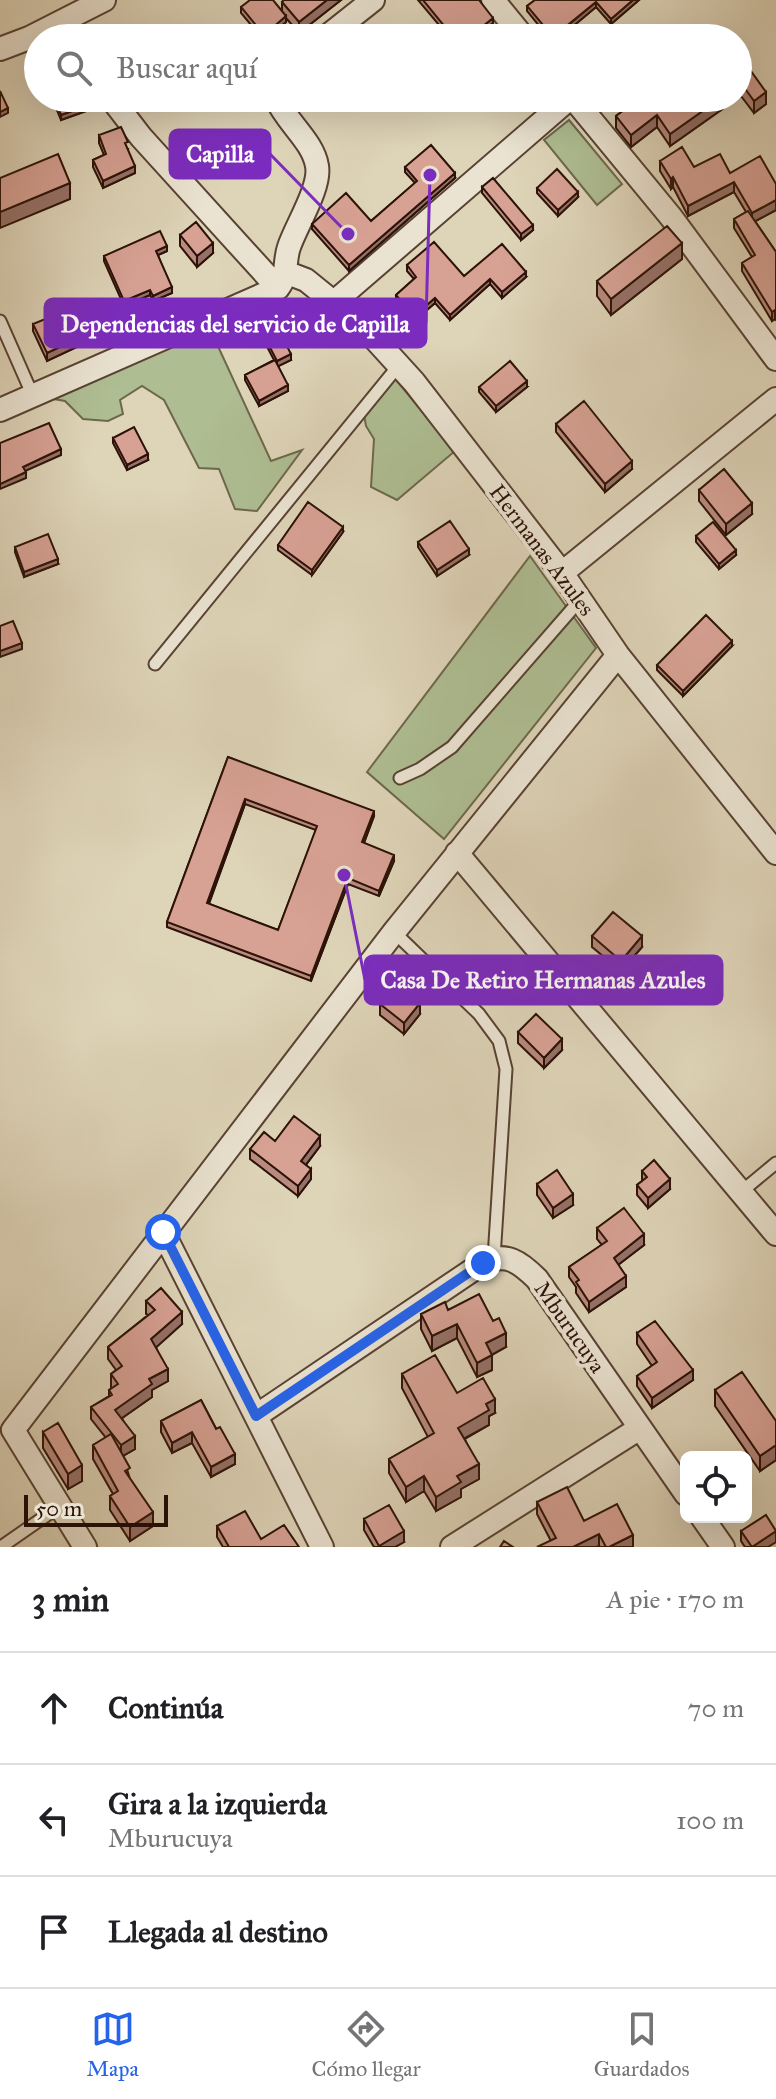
<!DOCTYPE html>
<html lang="es">
<head>
<meta charset="utf-8">
<style>
  :root { --surface:#fff; --page:#f6f6f6; --text:#202124; --muted:#757577; --line:#e0e0e0; --accent:#2563eb }
  body { margin:0; font-family:"IM FELL Great Primer",serif; background:var(--page); color:var(--text) }
  .controls { position:absolute; right:24px; bottom:24px; display:grid; overflow:hidden; border-radius:12px; box-shadow:0 8px 32px #0002 }
  .controls button { width:72px; height:72px; display:grid; place-items:center; padding:0; border:0; border-bottom:2px solid var(--line); background:var(--surface); color:var(--text); font:40px sans-serif }
  .scale { position:absolute; left:24px; bottom:20px; width:144px; box-sizing:border-box; padding-left:8px; border:4px solid #2c1207; border-top:0; font-size:22px; line-height:28px; white-space:nowrap; color:#2c1207; -webkit-text-stroke:6px #eae3d1; paint-order:stroke }
  .stop { position:absolute; width:24px; height:24px; margin:-18px; border:6px solid #2563eb; border-radius:50%; background:#fff }
  .stop.end { background:#2563eb; border-color:#fff; box-shadow:0 2px 8px #0008 }
  .list { margin:0; padding:0; list-style:none }
  h2 { display:flex; justify-content:space-between; align-items:center; height:104px; margin:0; padding:0 32px; font-size:34px }
  h2 small { font-size:26px; font-weight:400; color:var(--muted) }
  .list li { display:grid; grid-template-columns:52px 1fr auto; gap:24px; align-items:center; box-sizing:border-box; height:112px; padding:0 32px; border-top:2px solid var(--line) }
  .list b { display:block; font-size:30px; white-space:nowrap }
  .list p { margin:0; font-size:26px; white-space:nowrap; color:var(--muted) }
  .list em { font-size:26px; font-style:normal; color:var(--muted) }
  .icon { flex:none; width:44px; height:44px; fill:none; stroke:currentColor; stroke-width:2; stroke-linecap:round; stroke-linejoin:round }
  .map { position:relative; flex:none; width:776px; height:1547px; overflow:hidden }
  .search { position:absolute; background:var(--surface); box-shadow:0 8px 32px #0002; left:24px; right:24px; top:24px; height:88px; display:flex; align-items:center; gap:20px; box-sizing:border-box; padding:0 28px; border-radius:44px; color:var(--muted); font-size:30px }
  .sheet { height:440px; background:var(--surface) }
  nav { display:flex; justify-content:space-around; align-items:center; box-sizing:border-box; height:112px; border-top:2px solid var(--line); background:var(--surface); font-size:22px; color:var(--muted) }
  nav a { display:grid; justify-items:center; gap:4px }
  nav .on { color:var(--accent) }
  .map>svg:first-child { display:block }
</style>
</head>
<body>
<div class="map">
<svg width="776" height="1547" viewBox="0 0 776 1547">
  <rect width="100%" height="100%" fill="#ded4b8"/>
  <filter id="stains"><feTurbulence type="fractalNoise" baseFrequency=".0025" numOctaves="4"/><feColorMatrix values="0 0 0 0 .2 0 0 0 0 .09 0 0 0 0 .02 0 0 0 .5 -.17"/></filter>
  <radialGradient id="worn" r=".72"><stop offset=".6" stop-color="#630" stop-opacity="0"/><stop offset="1" stop-color="#630" stop-opacity=".3"/></radialGradient>
  <!-- green -->
  <path fill="#aebd92" stroke="#6d684c" stroke-width="2" d="M569,120L622,184L597,205L544,140Z
    M210,329L271,461L302,450L257,511L235,509L219,469L199,468L164,400L142,386L120,400L123,414L108,421L83,419L65,401L48,398Z
    M392,375L455,451L397,500L371,487L374,439L366,426L363,410Z
    M530,556L596,648L444,839L367,772Z"/>
  <g fill="none" stroke-linecap="round" stroke-linejoin="round">
    <defs>
      <path id="service" d="M0,321L33,396
        M155,664L399,365
        M400,778L420,769L452,747L580,600
        M394,932L479,1014L499,1041L506,1069L494,1258
        M741,1192L776,1163
        M1,1547L60,1506"/>
      <path id="minor" d="M493,0L524,38
        M325,38L373,0
        M0,49L29,38L104,0
        M111,98L141,137L278,288
        M573,98L671,217L776,359
        M285,272L306,280L364,327L414,382L562,573L618,655L776,853
        M333,303L570,98
        M0,410L278,288C288,276 284,261 289,247C296,226 321,187 317,166C313,141 286,122 276,98
        M562,573L776,399
        M457,853L776,1234
        M163,1232L322,1547
        M256,1416L483,1263C506,1251 521,1263 537,1279L686,1494
        M702,1517L723,1547
        M85,1547L13,1430L394,932L618,655
        M452,1547L640,1428"/>
    </defs>
    <!-- service casing -->
    <use href="#service" stroke="#584233" stroke-width="15"/>
    <!-- minor casing -->
    <use href="#minor" stroke="#584233" stroke-width="26"/>
    <!-- service -->
    <use href="#service" stroke="#eae3d1" stroke-width="11"/>
    <!-- minor -->
    <use href="#minor" stroke="#eae3d1" stroke-width="22"/>
  </g>
  <!-- wall -->
  <path fill="#b98a7f" stroke="#2c1207" stroke-width="2" fill-rule="evenodd" d="M284,0H341L299,33L286,18V22L267,38H262L241,13V7L282,11V2Z
    M418,0H479L493,23L474,38H450Z
    M535,0H639L611,24L596,7L559,38H549L527,11V6Z
    M738,53L766,104L754,113L741,96Z
    M52,98H83L86,111L61,120Z
    M640,98H738L670,146L657,127L631,147L616,128V116Z
    M99,135L128,149L127,150L135,173L103,188L93,167V160L104,155L99,143Z
    M660,161L730,173L776,184V210L755,221L776,252V320L775,319L772,321L742,271V263L752,257L734,228V219L746,212L734,192L688,216L673,187L671,189L660,171Z
    M405,167L455,178L349,271L312,229V224L371,221L415,183L405,172Z
    M482,187L533,230L521,240L482,193Z
    M537,188L578,197L558,216L537,193Z
    M180,235L213,253L197,267L180,246Z
    M167,251L158,255L172,293L153,301L150,295L124,306L104,261V256Z
    M682,259L611,315L597,296V281Z
    M407,265L464,276L526,277L502,298L490,284L450,320L435,303L414,321L396,300V295L414,279L407,271Z
    M33,324L83,344L47,361L33,331Z
    M264,336L291,360L278,366L288,391L259,406L245,380V375L274,360L264,341Z
    M479,387H527L496,412L479,392Z
    M556,424L632,469L605,492L556,432Z
    M113,438L148,460L127,470L113,443Z
    M699,490L752,514L726,535L699,501Z
    M343,532L312,575L278,550V545Z
    M696,536L736,555L719,569L696,542Z
    M418,542L469,555L437,576L418,547Z
    M15,547L58,564L24,577L15,552Z
    M732,646L683,696L657,670V665Z
    M228,757L374,816L364,843L394,861L379,896L348,884L311,981L167,927V922ZM245,804L316,830L278,930L209,904Z
    M592,936L642,947L621,971L592,947Z
    M380,1004L420,1014L404,1034L380,1015Z
    M518,1032L562,1050L544,1068L518,1043Z
    M275,1141L320,1146L306,1165L311,1179L298,1196L250,1159V1149Z
    M642,1171L670,1189L648,1208L637,1195V1185L642,1181Z
    M537,1184L573,1205L553,1218L537,1195Z
    M597,1228L644,1245L618,1265L626,1287L589,1312L576,1293V1287L569,1277V1267L602,1245L597,1239Z
    M146,1301L182,1324L156,1347L168,1381L152,1390V1397L122,1418L135,1449L123,1456L130,1479L153,1526L130,1541L110,1510V1496L113,1494L93,1459V1445L106,1438L91,1419V1407L109,1396V1390L112,1388L111,1387V1374L116,1370L108,1359V1347L148,1315L146,1314Z
    M448,1310L506,1347L492,1355V1370L477,1377L457,1338L432,1351L421,1329V1314Z
    M637,1333L693,1380L652,1408L637,1386V1376L652,1366L637,1344Z
    M402,1374L457,1393L495,1413L489,1416V1425L465,1439L479,1479L461,1489V1497L436,1511L424,1491L406,1502L389,1473V1459L428,1437L402,1388Z
    M715,1390L776,1421V1460L760,1471L715,1406Z
    M201,1400L235,1464L211,1477L192,1443L172,1453L161,1432V1421Z
    M43,1432L82,1481L68,1489L43,1448Z
    M537,1502L584,1521L633,1547H600L599,1546L551,1541L537,1514Z
    M364,1519L404,1542L395,1547H374L364,1530Z
    M217,1526L261,1539L299,1547H223L217,1537Z
    M741,1531L768,1547H745L741,1541Z"/>
  <!-- shaded-wall -->
  <path fill="#967168" stroke="#2c1207" stroke-width="2" d="M327,0H341L299,33V22Z
    M633,0H639L611,24V19Z
    M596,2V7L559,38H553Z
    M286,16V22L267,38H264V35Z
    M493,18V23L474,38H468Z
    M741,83V96L738,98V86Z
    M766,92V104L754,113V101Z
    M721,98H738L670,146V134Z
    M86,106V111L61,120V115Z
    M8,108V113L0,117V112Z
    M657,115V127L631,147V135Z
    M135,166V173L103,188V181Z
    M455,173V178L349,271V265Z
    M673,177V187L671,189V179Z
    M734,182V192L688,216V206Z
    M70,183V199L0,228V212Z
    M578,192V197L558,216V210Z
    M776,200V210L752,223V213Z
    M533,225V230L521,240V234Z
    M213,243V253L197,267V256Z
    M682,243V259L611,315V299Z
    M167,246V251L156,256V251Z
    M526,272V277L502,298V292Z
    M490,279V284L450,320V315Z
    M172,287V293L153,301V296Z
    M150,290V295L124,306V301Z
    M435,298V303L414,321V316Z
    M775,310V319L772,321V312Z
    M83,336V344L47,361V353Z
    M291,354V360L277,367V361Z
    M527,381V387L496,412V406Z
    M288,385V391L259,406V401Z
    M61,449V455L23,472V467Z
    M148,454V460L127,470V465Z
    M632,461V469L605,492V484Z
    M26,472V478L0,489V484Z
    M752,503V514L726,535V524Z
    M343,527V532L312,575V570Z
    M469,549V555L437,576V570Z
    M736,550V555L719,569V564Z
    M58,559V564L24,577V572Z
    M732,641V646L683,696V691Z
    M22,643V649L0,657V651Z
    M245,799V804L207,908V903Z
    M374,811V816L362,848V842Z
    M394,855V861L379,896V891Z
    M348,878V884L311,981V976Z
    M642,936V947L621,971V961Z
    M420,1003V1014L404,1034V1023Z
    M562,1039V1050L544,1068V1058Z
    M320,1136V1146L301,1171V1161Z
    M311,1169V1179L298,1196V1186Z
    M670,1179V1189L648,1208V1198Z
    M573,1194V1205L553,1218V1208Z
    M644,1234V1245L614,1268V1258Z
    M626,1276V1287L589,1312V1302Z
    M182,1312V1324L151,1352V1339Z
    M457,1324V1338L432,1351V1336Z
    M506,1333V1347L486,1358V1343Z
    M492,1355V1370L477,1377V1363Z
    M168,1369V1381L152,1390V1397L115,1423V1410L149,1379Z
    M693,1370V1380L652,1408V1398Z
    M495,1399V1413L489,1416V1425L458,1442V1428L486,1404Z
    M192,1432V1443L172,1453V1443Z
    M135,1436V1449L121,1457V1445Z
    M776,1445V1460L760,1471V1456Z
    M235,1454V1464L211,1477V1467Z
    M479,1464V1479L461,1489V1497L436,1511V1497L457,1476Z
    M82,1465V1481L68,1489V1474Z
    M424,1476V1491L406,1502V1487Z
    M153,1512V1526L130,1541V1527Z
    M404,1531V1542L395,1547H379V1546Z
    M776,1531V1542L768,1547H752Z
    M599,1534V1546L596,1547H573Z
    M633,1535V1547H609Z"/>
  <!-- building -->
  <path fill="#d7a194" stroke="#2c1207" stroke-width="2" fill-rule="evenodd" d="M250,0H273L286,16L264,35L241,7Z
    M284,0H327L299,22L282,2Z
    M423,0H479L493,18L468,38H454Z
    M535,0H633L611,19L596,2L553,37L527,6Z
    M738,53L766,92L754,101L741,83L738,86Z
    M0,91L8,108L0,112Z
    M54,98H83L86,106L61,115Z
    M640,98H721L670,134L657,115L631,135L616,116Z
    M121,127L128,142L125,143L135,166L103,181L93,160L106,154L99,135Z
    M431,145L455,173L349,265L312,224L346,193L371,221L417,181L405,167Z
    M682,147L694,167L720,154L730,173L760,156L776,184V200L752,213L734,182L688,206L673,177L671,179L660,161Z
    M58,154L70,183L0,212V178Z
    M557,169L578,192L558,210L537,188Z
    M493,178L533,225L521,234L482,187Z
    M748,211L776,252V311L775,310L772,312L742,263L755,255L734,219Z
    M196,222L213,243L197,256L180,235Z
    M667,226L682,243L611,299L597,281Z
    M160,231L167,246L156,251L172,287L153,296L150,290L124,301L104,256Z
    M434,242L464,276L502,244L526,272L502,292L490,279L450,315L435,298L414,316L396,295L416,277L407,265Z
    M72,308L83,336L47,353L33,324Z
    M278,329L291,354L277,361L264,336Z
    M275,360L288,385L259,401L245,375Z
    M510,361L527,381L496,406L479,387Z
    M584,401L632,461L605,484L556,424Z
    M49,423L61,449L23,467L26,472L0,484V443Z
    M134,427L148,454L127,465L113,438Z
    M724,469L752,503L726,524L699,490Z
    M308,502L343,527L312,570L278,545Z
    M450,521L469,549L437,570L418,542Z
    M713,522L736,550L719,564L696,536Z
    M48,534L58,559L24,572L15,547Z
    M706,615L732,641L683,691L657,665Z
    M13,621L22,643L0,651V626Z
    M228,757L374,811L362,842L394,855L379,891L348,878L311,976L167,922ZM245,799L317,826L278,930L207,903Z
    M613,912L642,936L621,961L592,936Z
    M397,983L420,1003L404,1023L380,1004Z
    M536,1014L562,1039L544,1058L518,1032Z
    M294,1116L320,1136L301,1161L311,1169L298,1186L250,1149L264,1132L275,1141Z
    M654,1160L670,1179L648,1198L637,1185L647,1177L642,1171Z
    M557,1170L573,1194L553,1208L537,1184Z
    M624,1208L644,1234L614,1258L626,1276L589,1302L576,1282L579,1280L569,1267L607,1241L597,1228Z
    M161,1288L182,1312L151,1339L168,1369L149,1379L152,1384L115,1410L135,1436L121,1445L91,1407L112,1395L109,1390L118,1384L111,1374L122,1366L108,1347L155,1310L146,1301Z
    M479,1294L493,1321L499,1318L506,1333L486,1343L492,1355L477,1363L457,1324L432,1336L421,1314L445,1302L448,1310Z
    M655,1321L693,1370L652,1398L637,1376L657,1362L637,1333Z
    M435,1355L457,1393L483,1378L495,1399L486,1404L489,1410L458,1428L479,1464L457,1476L461,1482L436,1497L424,1476L406,1487L389,1459L434,1433L402,1374Z
    M742,1372L776,1421V1445L760,1456L715,1390Z
    M201,1400L216,1429L220,1427L235,1454L211,1467L192,1432L172,1443L161,1421Z
    M58,1423L82,1465L68,1474L43,1432Z
    M111,1434L130,1468L125,1471L153,1512L130,1527L110,1496L118,1491L93,1445Z
    M567,1487L584,1521L617,1504L633,1535L609,1547H606L599,1534L573,1547H537L556,1538L537,1502Z
    M389,1505L404,1531L379,1546L364,1519Z
    M245,1511L261,1539L284,1525L299,1547H229L217,1526Z
    M766,1515L776,1531L752,1547L741,1531Z
    M504,1541L513,1547H500Z"/>
  <g fill="none" stroke-linecap="round" stroke-linejoin="round">
    <!-- route -->
    <path stroke="#2563eb" stroke-width="10" d="M163,1232L256,1416L483,1263"/>
  </g>
  <g text-anchor="middle" dominant-baseline="central" stroke-width="8" stroke-linejoin="round" paint-order="stroke">
    <!-- street labels -->
    <g font-size="22" fill="#2c1207" stroke="#eae3d1">
      <text transform="translate(542 550) rotate(53)">Hermanas Azules</text>
      <text transform="translate(570 1327) rotate(55)">Mburucuya</text>
    </g>
  </g>
  <!-- callouts -->
  <path fill="none" stroke="#7b2cbf" stroke-width="3" d="M348 234L270 154M430 175L426 323M344 875L365 980"/>
  <g fill="#7b2cbf" stroke="#eae3d1" stroke-width="3">
    <circle cx="348" cy="234" r="8"/>
    <circle cx="430" cy="175" r="8"/>
    <circle cx="344" cy="875" r="8"/>
  </g>
  <g fill="#7b2cbf" stroke="#7b2cbf" stroke-width="3">
    <rect x="170" y="130" width="100" height="48" rx="8"/>
    <rect x="45" y="299" width="381" height="48" rx="8"/>
    <rect x="365" y="956" width="357" height="48" rx="8"/>
  </g>
  <g font-size="24" text-anchor="middle" font-weight="bold" fill="#fff">
    <text x="220" y="162">Capilla</text>
    <text x="235" y="332">Dependencias del servicio de Capilla</text>
    <text x="543" y="988">Casa De Retiro Hermanas Azules</text>
  </g>
  <rect width="100%" height="100%" filter="url(#stains)"/>
  <rect width="100%" height="100%" fill="url(#worn)"/>
</svg>
<div class="controls">
<button><svg class="icon" aria-label="locate" viewBox="0 0 24 24"><circle cx="12" cy="12" r="6"/><path d="M12 2v4M12 18v4M2 12h4M18 12h4"/></svg></button>
</div>
<div class="scale">50 m</div>
<div class="stop" style="left:163px;top:1232px"></div>
<div class="stop end" style="left:483px;top:1263px"></div>
<div class="search"><svg class="icon" aria-label="search" viewBox="0 0 24 24"><circle cx="10" cy="10" r="6"/><path d="M15 15l6 6"/></svg>Buscar aquí</div>
</div>
<section class="sheet">
<h2>3 min<small>A pie · 170 m</small></h2>
<ul class="list">
<li><svg class="icon" aria-label="ahead" viewBox="0 0 24 24"><path d="M12 20V5M6 11l6-6 6 6"/></svg><div><b>Continúa</b></div><em>70 m</em></li>
<li><svg class="icon" aria-label="left" viewBox="0 0 24 24"><path d="M17 20v-9H6M10 6l-5 5 5 5"/></svg><div><b>Gira a la izquierda</b><p>Mburucuya</p></div><em>100 m</em></li>
<li><svg class="icon" aria-label="arrive" viewBox="0 0 24 24"><path d="M6 21V4h12l-3 4 3 4H6"/></svg><div><b>Llegada al destino</b></div></li>
</ul>
</section>
<nav>
<a class="on"><svg class="icon" aria-label="map" viewBox="0 0 24 24"><path d="M3 6l6-2 6 2 6-2v14l-6 2-6-2-6 2zM9 4v14M15 6v14"/></svg>Mapa</a>
<a><svg class="icon" aria-label="directions" viewBox="0 0 24 24"><path d="M12 3l9 9-9 9-9-9zM9 14v-3h6M13 9l2 2-2 2"/></svg>Cómo llegar</a>
<a><svg class="icon" aria-label="saved" viewBox="0 0 24 24"><path d="M7 4h10v16l-5-4-5 4z"/></svg>Guardados</a>
</nav>
</body>
</html>
